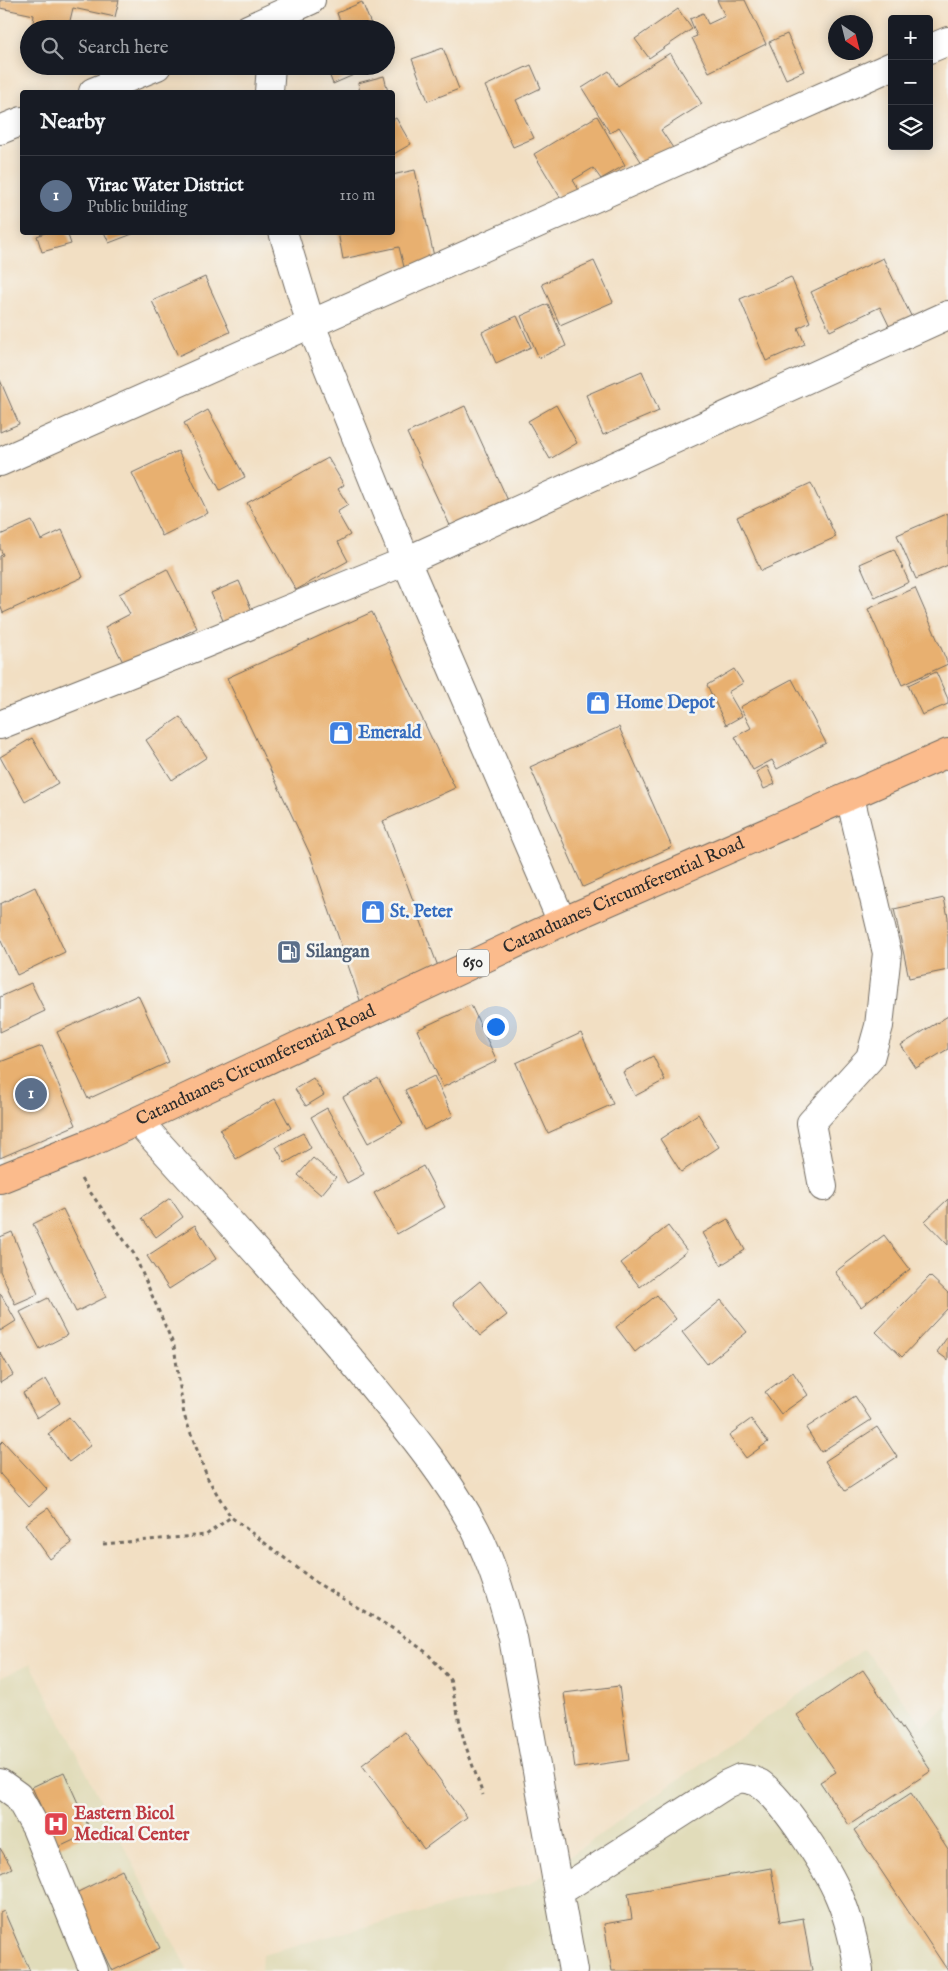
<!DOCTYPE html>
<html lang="en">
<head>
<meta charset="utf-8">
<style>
  :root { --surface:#171b24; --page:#242831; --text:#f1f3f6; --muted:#9ea1a6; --line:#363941; --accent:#b45309 }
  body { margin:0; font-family:"IM FELL English",serif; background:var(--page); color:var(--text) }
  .controls { position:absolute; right:15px; top:15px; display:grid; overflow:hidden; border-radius:5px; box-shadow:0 2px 12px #0003 }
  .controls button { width:45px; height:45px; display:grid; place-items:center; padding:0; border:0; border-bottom:1px solid var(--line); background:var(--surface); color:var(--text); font:25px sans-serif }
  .compass { position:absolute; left:828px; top:15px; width:45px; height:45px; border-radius:50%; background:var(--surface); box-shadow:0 2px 12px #0003; rotate:145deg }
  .you { position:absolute; left:495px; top:1026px; width:18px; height:18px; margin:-12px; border:4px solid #fff; border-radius:50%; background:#1a73e8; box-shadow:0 0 0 8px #1a73e833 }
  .badge { display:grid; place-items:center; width:32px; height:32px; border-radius:50%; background:var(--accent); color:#fff; font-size:16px; font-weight:700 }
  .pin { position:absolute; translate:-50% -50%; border:2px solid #fff; box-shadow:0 1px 5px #0006 }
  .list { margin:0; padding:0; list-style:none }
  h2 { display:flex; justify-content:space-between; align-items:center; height:65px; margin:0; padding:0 20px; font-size:21px }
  h2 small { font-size:16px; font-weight:400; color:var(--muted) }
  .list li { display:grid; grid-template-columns:32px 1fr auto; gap:15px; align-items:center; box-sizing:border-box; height:80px; padding:0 20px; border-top:1px solid var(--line) }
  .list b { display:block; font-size:19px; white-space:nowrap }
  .list p { margin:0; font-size:16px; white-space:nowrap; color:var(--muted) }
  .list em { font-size:16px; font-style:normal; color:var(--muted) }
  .icon { flex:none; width:28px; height:28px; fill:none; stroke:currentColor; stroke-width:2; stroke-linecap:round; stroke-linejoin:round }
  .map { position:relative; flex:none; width:948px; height:1971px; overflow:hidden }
  .search { position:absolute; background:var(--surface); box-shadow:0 2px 12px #0003; left:20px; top:20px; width:375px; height:55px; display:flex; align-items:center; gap:12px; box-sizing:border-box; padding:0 18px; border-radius:28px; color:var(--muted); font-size:19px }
  .panel { position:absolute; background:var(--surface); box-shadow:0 2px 12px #0003; left:20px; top:90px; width:375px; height:145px; border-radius:5px }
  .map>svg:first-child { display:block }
</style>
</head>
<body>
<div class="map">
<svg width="948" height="1971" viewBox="0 0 948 1971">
  <rect width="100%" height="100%" fill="#f6f6f2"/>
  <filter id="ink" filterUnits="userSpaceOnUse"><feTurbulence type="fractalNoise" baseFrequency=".02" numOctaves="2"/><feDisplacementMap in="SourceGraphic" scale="10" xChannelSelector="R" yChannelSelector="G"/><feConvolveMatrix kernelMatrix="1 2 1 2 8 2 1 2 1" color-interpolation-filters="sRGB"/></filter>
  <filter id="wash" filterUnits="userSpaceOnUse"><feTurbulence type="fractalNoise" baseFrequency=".0096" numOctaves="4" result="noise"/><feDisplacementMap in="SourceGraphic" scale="20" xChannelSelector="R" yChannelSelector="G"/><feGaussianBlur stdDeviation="1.12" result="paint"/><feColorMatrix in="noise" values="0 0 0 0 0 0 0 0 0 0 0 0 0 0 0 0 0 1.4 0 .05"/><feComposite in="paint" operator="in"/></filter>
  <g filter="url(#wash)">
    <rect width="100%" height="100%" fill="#f2dfc3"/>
    <!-- built -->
    <path fill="#e1dcba" d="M864,1649L923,1726L948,1705V1971H261L262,1954L530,1884Z
      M31,1664L188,1971H0V1678Z"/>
    <g id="blocks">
      <!-- building -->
      <path fill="#e8b070" d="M0,0H119L115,17L73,8L68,29H59L33,23L34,15L0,8Z
        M717,0H745L766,44L709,72L692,38L697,36L690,19L703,13L708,24L725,16Z
        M362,2L373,29H330L341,24L337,13Z
        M678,9L692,29L649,58L635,39Z
        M787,34L804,71L786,79L769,42Z
        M443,48L459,89L428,101L412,59Z
        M670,53L702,104L661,130L673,148L644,166L619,127L610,133L582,88L609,71L618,86Z
        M531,65L541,88L516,100L534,138L513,147L485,86Z
        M326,66H374L333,84Z
        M384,76L388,92H360L358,83Z
        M597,116L625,165L601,179L593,168L573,180L580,192L563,202L534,154Z
        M396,118L411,144L392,155V120Z
        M415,170L435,261L404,267L399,247L343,259L338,232H392V175Z
        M47,232H67L71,244L42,252L37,236Z
        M104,232H135V233L109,243Z
        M883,258L915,324L893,334L880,307L830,331L811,292Z
        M594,261L613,302L560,325L542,284Z
        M205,277L230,332L178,356L152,301Z
        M791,277L810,322L798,328L805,344L766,361L740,299Z
        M548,304L566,346L539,358L521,316Z
        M517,316L531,347L496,363L482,332Z
        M642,371L659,411L603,435L586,395Z
        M0,380L19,424L0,432Z
        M556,405L577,443L550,459L528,421Z
        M465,406L510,505L453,532L407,433Z
        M208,410L245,477L220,490L184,423Z
        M178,451L208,513L162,536L132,473Z
        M328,458L344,485L338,489L348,505L337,512L350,535L338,542L348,561L296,590L247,503Z
        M811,483L836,537L761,571L737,517Z
        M948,513V565L916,579L897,535Z
        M32,521L41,540L62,530L83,577L3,613L0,605V556L3,555L0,548V535Z
        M894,549L909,582L875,598L860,564Z
        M167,569L197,628L125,666L105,627L130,614L119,594Z
        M239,581L253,613L225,625L211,593Z
        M915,588L948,664L902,685L868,609Z
        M372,612L455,788L383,821L439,969L362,1006L310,854L227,678Z
        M734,669L743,683L728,692L742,716L726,725L707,685Z
        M936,672L948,699V704L922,715L908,685Z
        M792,679L826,743L777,769L772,760L753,770L735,737L751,728L740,707Z
        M180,717L207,757L172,780L146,740Z
        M619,727L672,847L583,887L530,767Z
        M32,738L58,783L25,802L0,757Z
        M767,766L775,784L764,789L756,772Z
        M35,887L65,952L17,975L0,939V904Z
        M944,898L948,917V970L909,978L894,909Z
        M31,983L45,1011L0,1032V997Z
        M138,995L169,1062L88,1099L57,1032Z
        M471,1005L497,1061L443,1087L417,1030Z
        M948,1016V1049L916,1068L901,1045Z
        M581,1033L613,1104L548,1133L516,1063Z
        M42,1046L76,1125L0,1158V1062Z
        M653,1056L665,1080L635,1096L623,1072Z
        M434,1076L453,1116L424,1130L405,1090Z
        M313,1078L324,1095L306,1106L295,1089Z
        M378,1078L403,1124L368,1143L343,1097Z
        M275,1099L291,1128L236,1159L220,1130Z
        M327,1108L364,1174L347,1183L311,1117Z
        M698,1114L719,1147L681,1172L660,1139Z
        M303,1133L311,1148L285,1163L276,1147Z
        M313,1158L336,1177L321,1195L298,1175Z
        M423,1166L445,1207L397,1234L374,1193Z
        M170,1198L183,1217L156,1237L142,1218Z
        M948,1199V1245L925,1221Z
        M63,1209L106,1297L76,1312L33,1224Z
        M728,1219L745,1250L721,1265L703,1233Z
        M195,1225L216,1259L169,1289L147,1256Z
        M668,1226L687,1251L640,1287L621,1263Z
        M12,1232L38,1294L15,1304L0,1271V1237Z
        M884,1235L910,1269L861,1307L835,1272Z
        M930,1276L948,1293V1308L902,1357L876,1332Z
        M480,1281L507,1315L480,1336L453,1303Z
        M0,1293L16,1321L0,1331Z
        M657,1295L676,1319L635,1352L616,1327Z
        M48,1298L67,1335L40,1349L20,1312Z
        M721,1300L747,1332L707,1364L682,1332Z
        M948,1336V1360L937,1352Z
        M0,1352L13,1375L0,1383Z
        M793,1372L808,1395L781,1414L765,1392Z
        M46,1379L60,1403L37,1418L23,1393Z
        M855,1396L871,1420L821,1452L806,1428Z
        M69,1417L91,1445L69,1462L48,1434Z
        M751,1419L768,1442L746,1458L729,1435Z
        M877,1427L897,1457L845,1491L825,1461Z
        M3,1441L47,1489L29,1506L0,1474V1444Z
        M48,1508L72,1543L50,1559L25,1524Z
        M863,1670L931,1771L849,1825L820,1782L836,1772L797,1715Z
        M619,1686L629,1760L575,1768L564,1693Z
        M405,1732L467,1817L424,1849L362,1765Z
        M64,1772L91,1832L59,1847L32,1787Z
        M911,1793L948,1849V1971L854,1830Z
        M0,1848L12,1868L0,1874Z
        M771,1868L780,1922L803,1918L812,1971H612L604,1924L632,1919L628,1893Z
        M122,1870L160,1948L112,1971L74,1894Z
        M4,1911L30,1971H0V1913Z"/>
    </g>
  </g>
  <g filter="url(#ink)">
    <use href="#blocks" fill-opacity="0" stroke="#716a60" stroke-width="1"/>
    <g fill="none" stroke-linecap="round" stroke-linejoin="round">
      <defs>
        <path id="minor" d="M248,29L311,0
          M929,49L948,41
          M93,92L157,66
          M269,92L271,66
          M0,130L22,121
          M283,232L311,325L406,561L562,922
          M0,462L892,66
          M0,725L204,644L406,561L948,315
          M138,1121C213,1204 289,1286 361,1372C401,1421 447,1475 476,1531C493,1565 503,1601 513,1638L573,1971
          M823,1187L811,1123L870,1058L879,1026L887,953L850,797
          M0,1783L18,1796L36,1828L94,1971
          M559,1892L727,1784L740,1778C746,1779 754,1780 759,1783C783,1799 828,1869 839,1896C849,1919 855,1946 859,1971"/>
        <g id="major">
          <path id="s1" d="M0,1179L88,1144L562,922L948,753"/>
        </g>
      </defs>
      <!-- minor casing -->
      <use href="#minor" stroke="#716a60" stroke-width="30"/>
      <!-- major casing -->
      <use href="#major" stroke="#716a60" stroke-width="30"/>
      <!-- path -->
      <path stroke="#716a60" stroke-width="3" stroke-dasharray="4 4" stroke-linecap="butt" d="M81,1179L134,1254L174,1346L184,1415L208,1479L231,1517L317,1583L400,1633L427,1653L450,1679L464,1741L483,1795
        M103,1544L206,1535L231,1517"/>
      <!-- minor -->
      <use href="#minor" stroke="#fff" stroke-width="28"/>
      <!-- major -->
      <use href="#major" stroke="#fbbb8c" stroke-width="28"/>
    </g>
  </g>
  <!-- icons -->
  <defs>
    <symbol id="shop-square" viewBox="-11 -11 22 22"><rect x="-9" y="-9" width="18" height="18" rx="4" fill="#3f7fe0" stroke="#f6f6f2"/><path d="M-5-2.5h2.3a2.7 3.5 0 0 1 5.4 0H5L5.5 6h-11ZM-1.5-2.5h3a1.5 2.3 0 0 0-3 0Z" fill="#fff"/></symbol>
    <symbol id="fuel-square" viewBox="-11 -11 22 22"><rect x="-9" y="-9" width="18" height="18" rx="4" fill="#5c6f8a" stroke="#f6f6f2"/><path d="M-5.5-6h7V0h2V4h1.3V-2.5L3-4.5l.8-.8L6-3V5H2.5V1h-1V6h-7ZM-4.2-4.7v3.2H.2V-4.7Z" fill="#fff"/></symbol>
    <symbol id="hospital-square" viewBox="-11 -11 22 22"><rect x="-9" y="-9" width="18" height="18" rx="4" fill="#e0444e" stroke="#f6f6f2"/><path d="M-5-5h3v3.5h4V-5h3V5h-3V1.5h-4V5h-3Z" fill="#fff"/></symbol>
  </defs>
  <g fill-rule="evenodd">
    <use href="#shop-square" x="584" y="689" width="28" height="28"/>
    <use href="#shop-square" x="327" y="719" width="28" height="28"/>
    <use href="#shop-square" x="359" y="898" width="28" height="28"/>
    <use href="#fuel-square" x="275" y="938" width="28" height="28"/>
    <use href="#hospital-square" x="42" y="1810" width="28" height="28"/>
  </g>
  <g text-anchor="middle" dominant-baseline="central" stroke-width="5" stroke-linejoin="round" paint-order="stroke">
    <!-- shield labels -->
    <rect fill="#f6f6f2" stroke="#686867" stroke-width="1" x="457" y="949.5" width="32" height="27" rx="4"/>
    <g font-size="16" font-weight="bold" fill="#2b2b2b">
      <text x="473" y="963">650</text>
    </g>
    <!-- shop labels -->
    <g font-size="18" font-weight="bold" fill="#366cbe" stroke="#f6f6f2" text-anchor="start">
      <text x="616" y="703">Home Depot</text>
      <text x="358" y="733">Emerald</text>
      <text x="390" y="912">St. Peter</text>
    </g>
    <!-- street labels -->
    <g font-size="18" fill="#2b2b2b" stroke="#f6f6f2">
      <text stroke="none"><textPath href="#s1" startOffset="685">Catanduanes Circumferential Road</textPath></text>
      <text stroke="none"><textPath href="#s1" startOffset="280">Catanduanes Circumferential Road</textPath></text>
    </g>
    <!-- service labels -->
    <g font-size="18" font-weight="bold" fill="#4e5e75" stroke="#f6f6f2" text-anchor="start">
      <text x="306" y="952">Silangan</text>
    </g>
    <!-- health labels -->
    <g font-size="18" font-weight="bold" fill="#be3a42" stroke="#f6f6f2" text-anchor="start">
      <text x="74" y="1814">Eastern Bicol<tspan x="74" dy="21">Medical Center</tspan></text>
    </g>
  </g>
</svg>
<div class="controls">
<button>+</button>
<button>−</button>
<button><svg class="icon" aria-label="layers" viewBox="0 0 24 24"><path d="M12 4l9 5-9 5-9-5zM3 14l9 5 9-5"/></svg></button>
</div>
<svg class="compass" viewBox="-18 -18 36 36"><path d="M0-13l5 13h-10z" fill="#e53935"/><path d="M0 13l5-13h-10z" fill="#9ea1a6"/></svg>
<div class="you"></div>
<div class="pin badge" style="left:31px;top:1094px;background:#5c6f8a">1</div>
<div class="search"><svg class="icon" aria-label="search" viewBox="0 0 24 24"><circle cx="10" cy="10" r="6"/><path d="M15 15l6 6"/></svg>Search here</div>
<section class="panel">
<h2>Nearby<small></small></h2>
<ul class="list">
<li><span class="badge" style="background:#5c6f8a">1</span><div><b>Virac Water District</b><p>Public building</p></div><em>110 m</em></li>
</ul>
</section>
</div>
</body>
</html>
